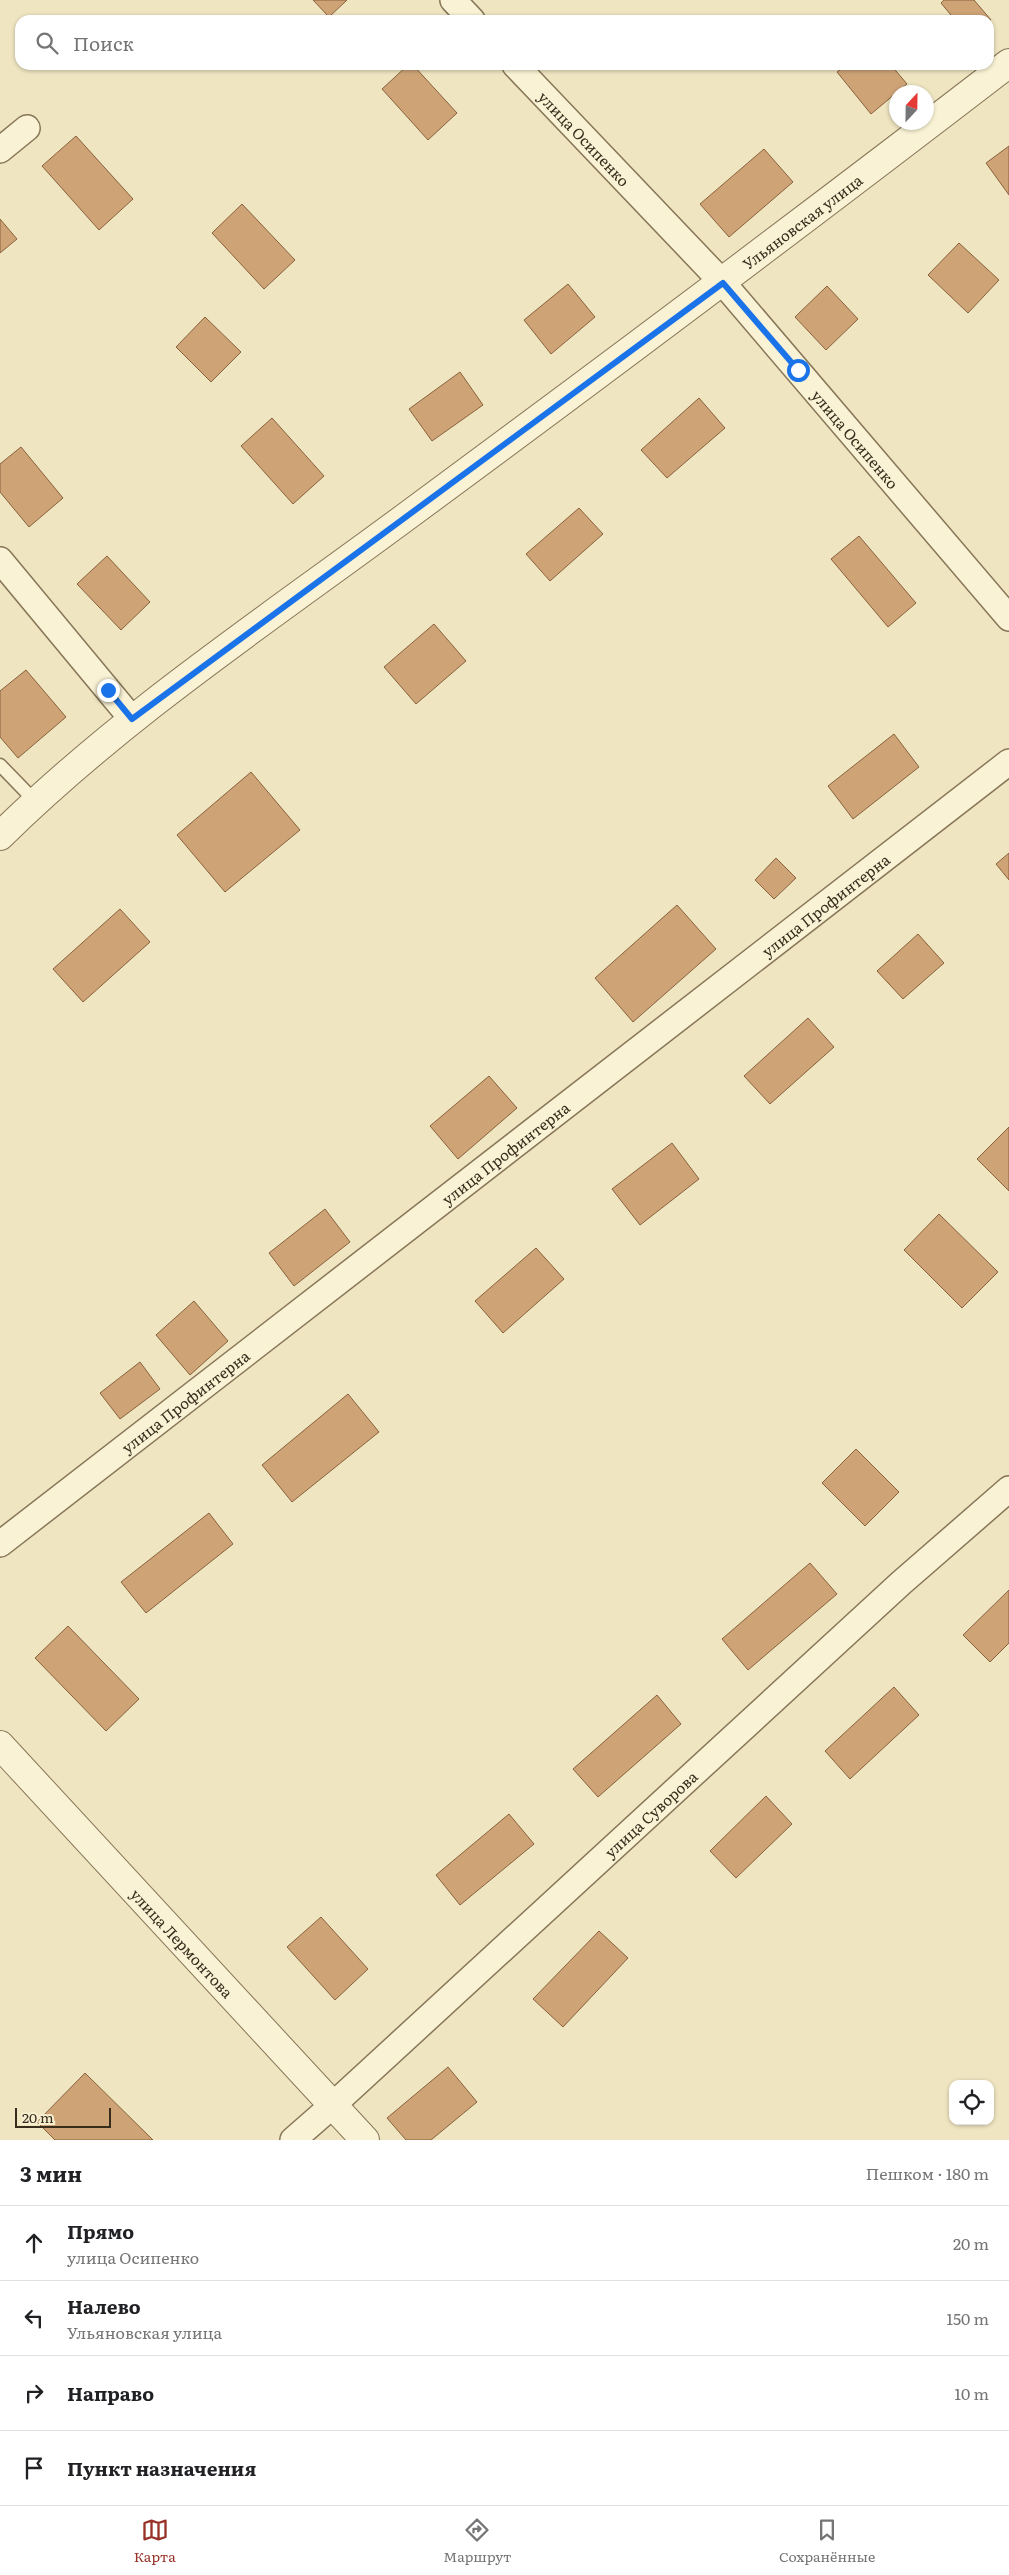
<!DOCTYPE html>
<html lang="ru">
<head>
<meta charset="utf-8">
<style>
  :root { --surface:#fff; --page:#f6f6f6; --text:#202124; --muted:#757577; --line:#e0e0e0; --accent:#983127 }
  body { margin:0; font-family:Literata,serif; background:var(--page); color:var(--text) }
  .controls { position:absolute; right:15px; bottom:15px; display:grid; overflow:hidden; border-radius:10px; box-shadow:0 1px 4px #0004 }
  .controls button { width:45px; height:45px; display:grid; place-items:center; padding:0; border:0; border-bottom:1px solid var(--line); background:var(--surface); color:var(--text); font:25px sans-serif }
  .compass { position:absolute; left:889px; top:85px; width:45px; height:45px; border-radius:50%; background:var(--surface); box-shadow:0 1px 4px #0004; rotate:22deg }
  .scale { position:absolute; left:15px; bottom:12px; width:96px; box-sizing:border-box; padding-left:5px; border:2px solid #382c1d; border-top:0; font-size:14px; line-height:18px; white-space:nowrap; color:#382c1d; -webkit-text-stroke:4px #f6efd0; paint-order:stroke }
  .stop { position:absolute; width:15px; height:15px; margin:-11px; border:4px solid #1a73e8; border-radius:50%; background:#fff }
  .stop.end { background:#1a73e8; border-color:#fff; box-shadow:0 1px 5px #0008 }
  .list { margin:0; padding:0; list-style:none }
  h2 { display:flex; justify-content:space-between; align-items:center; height:65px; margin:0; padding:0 20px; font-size:21px }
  h2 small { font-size:16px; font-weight:400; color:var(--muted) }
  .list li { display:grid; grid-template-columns:32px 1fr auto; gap:15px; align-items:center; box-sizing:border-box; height:75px; padding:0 20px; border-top:1px solid var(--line) }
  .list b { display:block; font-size:19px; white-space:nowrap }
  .list p { margin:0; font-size:16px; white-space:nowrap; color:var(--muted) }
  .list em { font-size:16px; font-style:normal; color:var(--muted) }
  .icon { flex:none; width:28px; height:28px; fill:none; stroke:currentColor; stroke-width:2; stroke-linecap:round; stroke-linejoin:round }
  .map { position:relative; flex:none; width:1009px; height:2140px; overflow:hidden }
  .search { position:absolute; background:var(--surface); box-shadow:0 1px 4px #0004; left:15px; right:15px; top:15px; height:55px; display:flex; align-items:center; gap:12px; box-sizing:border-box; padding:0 18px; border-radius:15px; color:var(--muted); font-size:19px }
  .sheet { height:365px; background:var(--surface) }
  nav { display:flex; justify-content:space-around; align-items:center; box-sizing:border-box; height:70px; border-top:1px solid var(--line); background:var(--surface); font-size:14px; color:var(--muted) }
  nav a { display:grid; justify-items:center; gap:2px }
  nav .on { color:var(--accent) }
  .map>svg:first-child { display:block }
</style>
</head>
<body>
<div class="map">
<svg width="1009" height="2140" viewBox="0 0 1009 2140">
  <rect width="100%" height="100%" fill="#efe5c1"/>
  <!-- building -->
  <path fill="#cea376" stroke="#88623d" d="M313,0H347L329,17Z
    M944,0H974L991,20H955L941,3Z
    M408,65H413L457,113L428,140L382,89Z
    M846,65H891L907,84L871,114L837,72Z
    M76,136L133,199L99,230L42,166Z
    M1009,146V195L986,163Z
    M764,149L793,182L729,237L700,204Z
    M242,204L295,260L264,289L212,233Z
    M0,219L17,239L0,253Z
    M959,243L999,280L968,313L928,275Z
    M568,284L595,317L551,354L524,320Z
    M827,286L858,319L826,350L795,317Z
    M205,317L241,352L211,382L176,347Z
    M460,372L483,405L432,441L409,409Z
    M699,398L725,428L667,478L641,450Z
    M272,418L324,476L293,504L241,446Z
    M21,447L63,498L29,527L0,492V464Z
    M579,508L603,534L550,581L526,554Z
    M859,536L916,603L888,627L831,559Z
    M107,556L150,602L121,630L77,584Z
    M434,624L466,661L416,704L384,667Z
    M26,670L66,717L18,758L0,737V691Z
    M894,734L919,767L853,819L828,786Z
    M251,772L300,830L225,892L177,835Z
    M1009,853V880L996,864Z
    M776,858L796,878L774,899L755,880Z
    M677,905L716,949L633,1022L595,978Z
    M120,909L150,942L83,1002L53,969Z
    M918,934L944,963L903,999L877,971Z
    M808,1018L834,1047L770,1104L744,1076Z
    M489,1076L517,1108L458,1159L430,1126Z
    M1009,1127V1191L977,1159Z
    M672,1143L699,1179L640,1225L612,1189Z
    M325,1209L350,1242L294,1286L269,1253Z
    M939,1214L998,1272L962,1308L904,1250Z
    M536,1248L564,1279L503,1333L475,1301Z
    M194,1301L228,1341L190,1375L156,1335Z
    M140,1362L160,1389L120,1419L100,1393Z
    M348,1394L379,1432L292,1502L262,1465Z
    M856,1449L899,1492L865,1526L822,1483Z
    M209,1513L233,1544L146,1613L121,1582Z
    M810,1563L837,1594L748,1670L722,1639Z
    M1009,1590V1643L990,1662L963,1635Z
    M68,1626L139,1699L106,1731L35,1658Z
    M894,1687L919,1715L850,1779L825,1751Z
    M657,1695L681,1724L598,1797L573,1769Z
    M766,1796L792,1824L736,1878L710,1851Z
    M509,1814L534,1844L460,1905L436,1875Z
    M321,1917L368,1969L335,2000L287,1947Z
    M599,1931L628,1958L563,2027L533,1999Z
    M448,2067L477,2102L431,2140H406L387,2118Z
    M85,2073L153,2140H55L37,2122Z"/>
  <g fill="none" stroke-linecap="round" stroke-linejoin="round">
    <defs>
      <path id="service" d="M0,765L35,801"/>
      <g id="minor">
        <path d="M453,0L472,20"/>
        <path id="s1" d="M515,65L723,283L1009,618"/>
        <path d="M0,150L27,128"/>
        <path d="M0,560L132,719"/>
        <path id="s2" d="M0,1544L1009,762"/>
        <path id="s3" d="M293,2140L333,2105L901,1583L1009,1489"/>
      </g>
      <g id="tertiary">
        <path id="s4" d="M0,836C123,715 268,619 407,516C609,367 810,216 1009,63"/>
        <path id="s5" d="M0,1745L365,2140"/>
      </g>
    </defs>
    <!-- service casing -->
    <use href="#service" stroke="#887658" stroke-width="15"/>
    <!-- minor casing -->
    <use href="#minor" stroke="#887658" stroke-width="28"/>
    <!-- tertiary casing -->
    <use href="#tertiary" stroke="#887658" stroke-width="30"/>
    <!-- service -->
    <use href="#service" stroke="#f9f2d4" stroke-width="12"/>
    <!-- minor -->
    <use href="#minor" stroke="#f9f2d4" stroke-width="25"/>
    <!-- tertiary -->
    <use href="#tertiary" stroke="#f9f2d4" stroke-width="28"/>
  </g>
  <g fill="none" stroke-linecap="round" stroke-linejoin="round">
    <!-- route -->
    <path stroke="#1a73e8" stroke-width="6" d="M108,690L132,719L723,283L798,370"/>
  </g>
  <g text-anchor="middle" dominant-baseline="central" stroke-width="4.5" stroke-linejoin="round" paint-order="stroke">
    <!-- street labels -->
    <g font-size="15" fill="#382c1d" stroke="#f6efd0">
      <text stroke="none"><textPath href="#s1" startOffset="101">улица Осипенко</textPath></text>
      <text stroke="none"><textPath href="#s4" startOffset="1011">Ульяновская улица</textPath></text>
      <text stroke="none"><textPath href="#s1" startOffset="506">улица Осипенко</textPath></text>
      <text stroke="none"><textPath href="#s2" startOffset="1044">улица Профинтерна</textPath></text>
      <text stroke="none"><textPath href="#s2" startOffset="639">улица Профинтерна</textPath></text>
      <text stroke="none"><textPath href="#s2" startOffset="234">улица Профинтерна</textPath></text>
      <text stroke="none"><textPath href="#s3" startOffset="484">улица Суворова</textPath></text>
      <text stroke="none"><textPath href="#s5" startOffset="269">улица Лермонтова</textPath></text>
    </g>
  </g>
</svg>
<div class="controls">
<button><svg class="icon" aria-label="locate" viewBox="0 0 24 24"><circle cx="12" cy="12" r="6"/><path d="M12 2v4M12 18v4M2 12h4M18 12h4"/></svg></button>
</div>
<svg class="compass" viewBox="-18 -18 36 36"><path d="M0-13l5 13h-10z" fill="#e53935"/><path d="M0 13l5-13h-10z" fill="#757577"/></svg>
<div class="scale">20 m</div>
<div class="stop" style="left:798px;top:370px"></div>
<div class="stop end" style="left:108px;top:690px"></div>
<div class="search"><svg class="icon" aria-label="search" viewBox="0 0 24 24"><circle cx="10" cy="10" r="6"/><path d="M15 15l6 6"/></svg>Поиск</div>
</div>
<section class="sheet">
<h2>3 мин<small>Пешком · 180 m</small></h2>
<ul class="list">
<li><svg class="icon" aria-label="ahead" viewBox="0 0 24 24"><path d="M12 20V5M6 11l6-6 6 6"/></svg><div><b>Прямо</b><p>улица Осипенко</p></div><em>20 m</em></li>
<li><svg class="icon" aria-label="left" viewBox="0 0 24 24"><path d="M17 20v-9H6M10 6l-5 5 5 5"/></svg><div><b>Налево</b><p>Ульяновская улица</p></div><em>150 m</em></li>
<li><svg class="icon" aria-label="right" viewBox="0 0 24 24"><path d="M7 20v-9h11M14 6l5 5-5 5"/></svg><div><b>Направо</b></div><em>10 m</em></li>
<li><svg class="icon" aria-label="arrive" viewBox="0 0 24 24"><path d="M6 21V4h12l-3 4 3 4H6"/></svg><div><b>Пункт назначения</b></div></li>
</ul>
</section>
<nav>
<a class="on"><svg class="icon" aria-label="map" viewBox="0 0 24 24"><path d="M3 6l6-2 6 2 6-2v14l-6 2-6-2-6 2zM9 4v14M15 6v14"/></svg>Карта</a>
<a><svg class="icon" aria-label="directions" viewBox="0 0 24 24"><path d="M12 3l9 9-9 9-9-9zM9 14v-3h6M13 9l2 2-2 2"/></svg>Маршрут</a>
<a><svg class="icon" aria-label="saved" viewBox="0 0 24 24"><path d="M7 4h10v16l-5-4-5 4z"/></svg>Сохранённые</a>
</nav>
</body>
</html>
